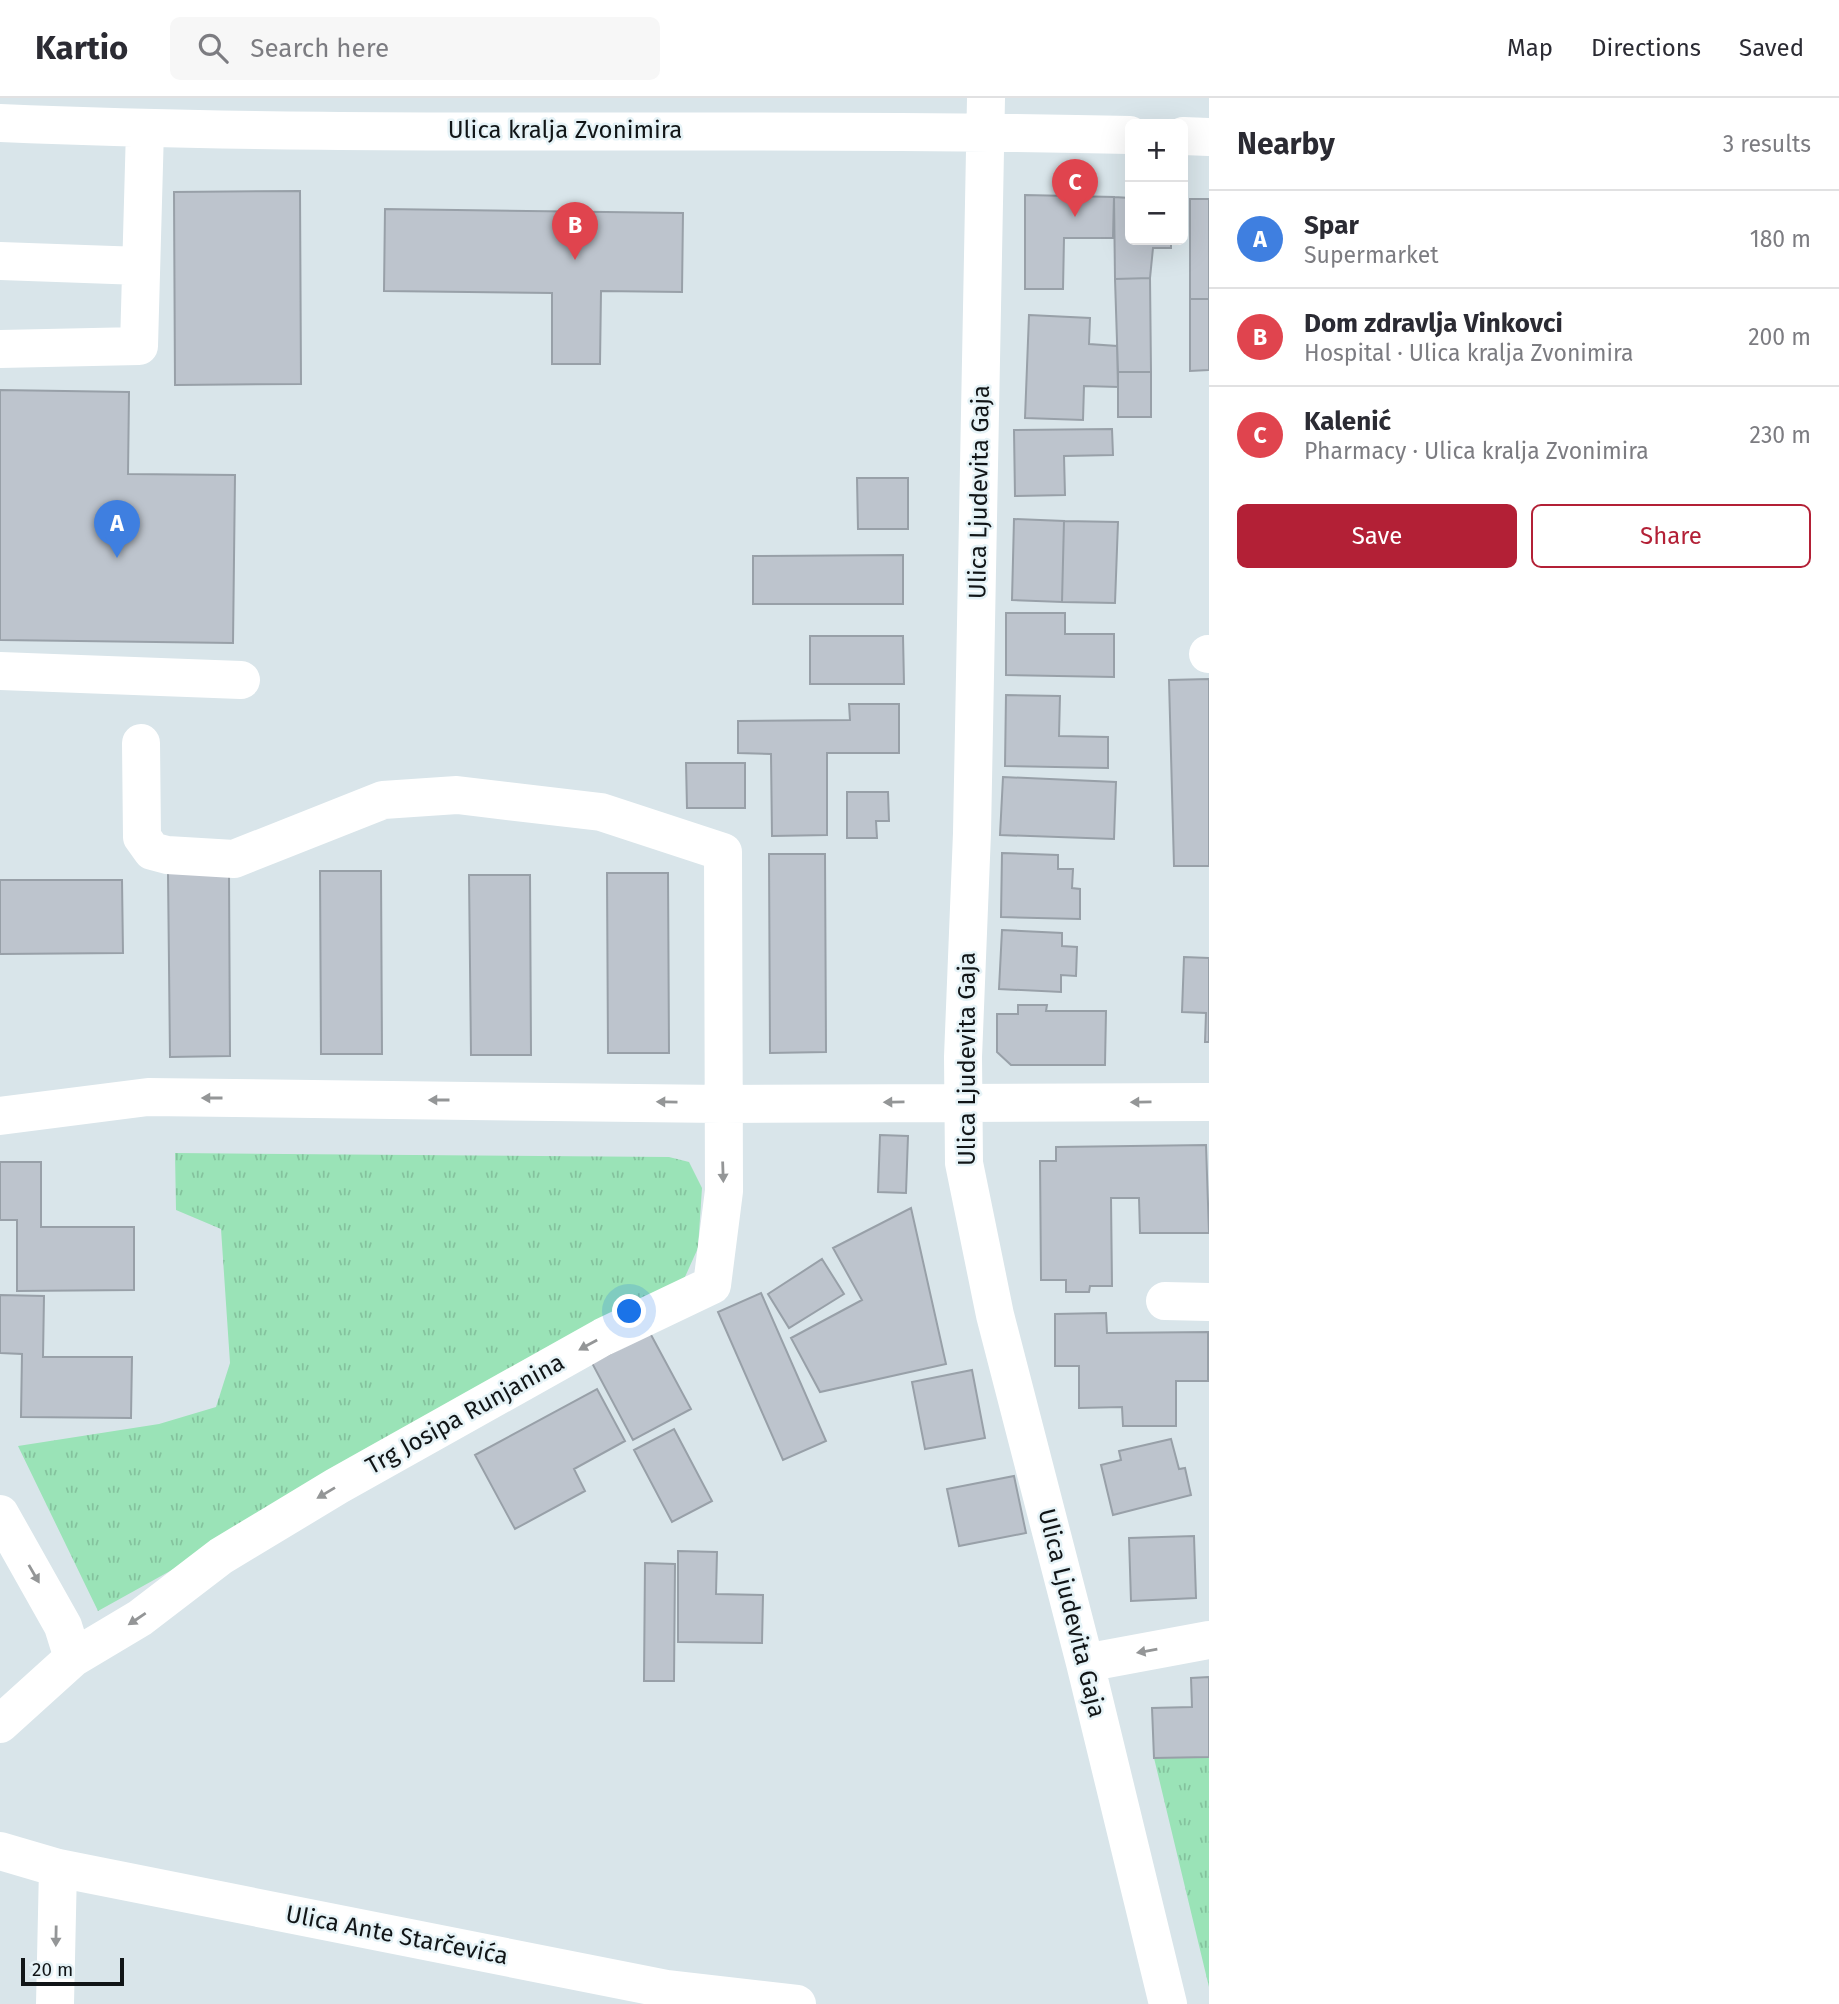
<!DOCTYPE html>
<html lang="en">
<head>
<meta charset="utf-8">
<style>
  :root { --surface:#fff; --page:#f7f7f7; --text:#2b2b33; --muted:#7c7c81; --line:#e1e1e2; --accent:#b32036 }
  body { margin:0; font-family:"Fira Sans",sans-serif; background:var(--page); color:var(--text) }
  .controls { position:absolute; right:21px; top:21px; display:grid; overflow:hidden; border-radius:10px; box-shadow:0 7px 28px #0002 }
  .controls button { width:63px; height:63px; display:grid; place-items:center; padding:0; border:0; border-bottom:2px solid var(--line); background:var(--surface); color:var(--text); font:35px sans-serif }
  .scale { position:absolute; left:21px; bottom:18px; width:103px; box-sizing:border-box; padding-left:7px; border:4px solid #111517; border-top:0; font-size:19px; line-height:24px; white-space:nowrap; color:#111517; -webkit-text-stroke:5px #e6f3f7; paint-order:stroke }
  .you { position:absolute; left:630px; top:1214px; width:24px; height:24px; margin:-18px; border:5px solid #fff; border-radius:50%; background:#1a73e8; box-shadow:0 0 0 10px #1a73e833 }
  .badge { display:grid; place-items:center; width:46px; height:46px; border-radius:50%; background:var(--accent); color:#fff; font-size:23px; font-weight:700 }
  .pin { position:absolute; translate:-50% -58px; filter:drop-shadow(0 2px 4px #0008) }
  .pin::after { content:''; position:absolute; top:37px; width:24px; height:21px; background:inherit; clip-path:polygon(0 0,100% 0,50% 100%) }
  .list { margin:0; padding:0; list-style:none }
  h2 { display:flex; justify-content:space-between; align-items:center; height:91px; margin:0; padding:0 28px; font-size:30px }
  h2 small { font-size:23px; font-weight:400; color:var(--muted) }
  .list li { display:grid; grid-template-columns:46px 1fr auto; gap:21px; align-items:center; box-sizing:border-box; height:98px; padding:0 28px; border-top:2px solid var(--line) }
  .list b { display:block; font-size:26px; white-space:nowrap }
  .list p { margin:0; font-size:23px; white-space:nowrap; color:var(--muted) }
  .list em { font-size:23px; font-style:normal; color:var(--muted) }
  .actions { display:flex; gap:14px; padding:21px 28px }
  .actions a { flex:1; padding:16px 0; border:2px solid var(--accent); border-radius:10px; text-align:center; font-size:24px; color:var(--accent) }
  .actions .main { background:var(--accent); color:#fff }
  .icon { flex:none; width:38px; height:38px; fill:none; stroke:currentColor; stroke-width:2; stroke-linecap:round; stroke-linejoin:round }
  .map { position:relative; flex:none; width:1209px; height:1906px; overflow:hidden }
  header { display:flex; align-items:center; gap:42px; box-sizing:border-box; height:98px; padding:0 35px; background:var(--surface); border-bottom:2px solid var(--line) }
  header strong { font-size:33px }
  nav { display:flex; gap:38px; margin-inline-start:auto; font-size:24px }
  .search { width:490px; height:63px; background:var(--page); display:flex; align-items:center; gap:18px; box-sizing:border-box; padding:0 24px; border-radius:10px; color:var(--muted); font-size:26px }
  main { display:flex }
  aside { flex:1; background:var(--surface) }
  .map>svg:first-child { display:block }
</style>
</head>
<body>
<header>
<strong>Kartio</strong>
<div class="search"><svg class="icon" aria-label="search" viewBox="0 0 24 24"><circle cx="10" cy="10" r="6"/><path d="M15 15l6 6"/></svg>Search here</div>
<nav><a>Map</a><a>Directions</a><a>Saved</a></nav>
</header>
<main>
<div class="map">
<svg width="1209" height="1906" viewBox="0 0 1209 1906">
  <defs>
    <pattern id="park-tufts" width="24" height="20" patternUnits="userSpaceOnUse" patternTransform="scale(1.75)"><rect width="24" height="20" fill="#9ae3b7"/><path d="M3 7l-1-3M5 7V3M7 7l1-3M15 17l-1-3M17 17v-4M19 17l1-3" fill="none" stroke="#84c29d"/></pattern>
  </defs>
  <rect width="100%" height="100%" fill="#d9e5ea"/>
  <!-- park -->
  <path fill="url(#park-tufts)" d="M175,1055L669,1059L689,1064L702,1090L698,1150L680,1190L98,1513L18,1348L159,1326L216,1309L230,1265L221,1131L176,1112Z
    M1209,1659V1889L1154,1660Z"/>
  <!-- building -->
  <path fill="#bdc4cd" stroke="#98a0a8" stroke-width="2" d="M300,93L301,286L175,287L174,94Z
    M1025,97L1114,99L1113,140H1064L1063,191H1025Z
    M1114,99L1130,100V142H1171V150H1153L1150,180L1115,181Z
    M1190,101H1209V201H1190Z
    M385,111L683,115L682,194L601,193L600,266H552V195L384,193Z
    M1150,180L1151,274H1118L1115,181Z
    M1190,201H1209V272L1190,273Z
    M1029,217L1090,220L1089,246L1117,248L1118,289L1084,288L1083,322L1025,320Z
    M1118,274H1151V319H1118Z
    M0,292L129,294L128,376L235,377L233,545L0,542Z
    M1112,331L1113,357L1064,358L1065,397L1015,398L1014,332Z
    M857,380H908V431H858Z
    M1014,421L1064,423L1062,504L1012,502Z
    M1064,423L1118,424L1115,505L1062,504Z
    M903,457V506H753V458Z
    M1006,515H1065V536H1114V579L1006,577Z
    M810,538H903L904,586H810Z
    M1209,581V768H1174L1169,582Z
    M1006,597L1060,598L1059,638L1108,639V670L1005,668Z
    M849,606H899V655H827V737L772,738L771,656L738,655V623L850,622Z
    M686,665H745V710H687Z
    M1003,679L1116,684L1114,741L1000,737Z
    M847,694H888L889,723H876L877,740H847Z
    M1002,755L1058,757V771H1073L1072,790L1080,791V821L1001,819Z
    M769,756H825L826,954L770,955Z
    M320,773H381L382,956H321Z
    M168,775H229L230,958L170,959Z
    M607,775H668L669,955H608Z
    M469,777H530L531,957H471Z
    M0,782H122L123,855L0,856Z
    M1002,832L1062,835V848L1077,849L1076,878L1061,877V894L999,891Z
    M1184,859L1209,860V944H1205L1206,915L1182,914Z
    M1018,907H1047L1046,913H1106L1105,967H1011L997,954V916H1018Z
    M880,1037L908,1038L906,1095L878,1094Z
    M1206,1047L1209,1135H1140L1139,1100H1111L1112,1188H1090L1089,1194H1066V1182H1041L1040,1063H1056V1049Z
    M0,1064H41V1129H134V1192L17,1193V1122H0Z
    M911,1110L946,1266L820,1294L791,1240L862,1202L833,1150Z
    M822,1161L844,1196L789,1230L768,1196Z
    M761,1195L826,1343L783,1362L718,1214Z
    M0,1197L44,1198L43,1259H132L131,1320L21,1319L22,1256L0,1255Z
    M1106,1215L1107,1235L1208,1234V1283H1176V1328H1123L1122,1309L1079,1310V1268H1055V1216Z
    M650,1235L691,1311L633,1342L592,1265Z
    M972,1272L985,1340L925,1351L912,1284Z
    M597,1291L625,1343L574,1371L585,1393L515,1431L475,1357Z
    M674,1331L712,1403L672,1424L634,1352Z
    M1171,1341L1179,1371L1185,1370L1191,1397L1113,1417L1101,1367L1121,1362L1119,1353Z
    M1014,1378L1026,1435L959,1448L947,1391Z
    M1194,1438L1196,1500L1131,1503L1129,1440Z
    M678,1453L717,1454L716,1496L763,1497L762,1545L678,1544Z
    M645,1465L675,1466L674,1583H644Z
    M1209,1579V1659L1154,1660L1152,1610L1192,1609L1191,1580Z"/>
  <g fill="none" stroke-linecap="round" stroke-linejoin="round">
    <!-- minor -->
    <path stroke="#fff" stroke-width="38" d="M986,0L972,735L963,959L964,1065L995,1217L1085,1565L1168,1906
      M0,25C376,41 754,28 1130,37
      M1183,38L1209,39
      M0,163L141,168
      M0,251L139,248L145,31
      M1208,556H1209
      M0,573L241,582
      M0,1018L148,999L722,1006L1209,1004
      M1165,1203L1209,1204
      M0,1416L63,1528L73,1560L0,1626
      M73,1560L140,1520L221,1458L337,1388L603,1239L712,1187L724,1093L723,754L601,714L457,697L383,702L234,761L167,757L152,753L142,739L141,645
      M1085,1565L1209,1542
      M0,1753L58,1770L666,1891L797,1906
      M55,1906L58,1770"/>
  </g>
  <!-- one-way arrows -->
  <defs><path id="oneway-solid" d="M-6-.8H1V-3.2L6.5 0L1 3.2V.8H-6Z" transform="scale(1.75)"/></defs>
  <g fill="#949697">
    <use href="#oneway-solid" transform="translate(212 1000) rotate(-180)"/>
    <use href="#oneway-solid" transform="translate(439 1002) rotate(-180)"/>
    <use href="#oneway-solid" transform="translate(667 1004) rotate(-179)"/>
    <use href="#oneway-solid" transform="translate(894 1004) rotate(179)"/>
    <use href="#oneway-solid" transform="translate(1141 1004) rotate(179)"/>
    <use href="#oneway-solid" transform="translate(723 1074) rotate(88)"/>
    <use href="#oneway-solid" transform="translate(588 1247) rotate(151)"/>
    <use href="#oneway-solid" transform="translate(326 1395) rotate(149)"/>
    <use href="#oneway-solid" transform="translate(34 1476) rotate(60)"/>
    <use href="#oneway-solid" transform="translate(137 1521) rotate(146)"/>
    <use href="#oneway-solid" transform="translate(1147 1553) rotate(170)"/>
    <use href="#oneway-solid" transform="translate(56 1838) rotate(91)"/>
  </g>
  <g text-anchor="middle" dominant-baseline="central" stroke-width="5" stroke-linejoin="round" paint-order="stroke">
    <!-- street labels -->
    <g font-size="24" fill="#111517" stroke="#e6f3f7">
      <text x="565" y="32">Ulica kralja Zvonimira</text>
      <text transform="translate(979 394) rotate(-89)">Ulica Ljudevita Gaja</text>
      <text transform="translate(967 961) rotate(-90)">Ulica Ljudevita Gaja</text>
      <text transform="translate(465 1316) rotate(-29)">Trg Josipa Runjanina</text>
      <text transform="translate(1072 1515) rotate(76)">Ulica Ljudevita Gaja</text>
      <text transform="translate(397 1837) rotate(11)">Ulica Ante Starčevića</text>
    </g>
  </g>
</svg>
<div class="controls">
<button>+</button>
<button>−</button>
</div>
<div class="scale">20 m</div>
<div class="you"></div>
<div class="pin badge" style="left:117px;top:460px;background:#3f7fe0">A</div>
<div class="pin badge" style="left:575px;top:162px;background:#e0444e">B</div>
<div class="pin badge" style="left:1075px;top:119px;background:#e0444e">C</div>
</div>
<aside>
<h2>Nearby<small>3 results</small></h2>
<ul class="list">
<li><span class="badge" style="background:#3f7fe0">A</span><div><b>Spar</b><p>Supermarket</p></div><em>180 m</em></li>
<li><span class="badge" style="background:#e0444e">B</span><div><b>Dom zdravlja Vinkovci</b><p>Hospital · Ulica kralja Zvonimira</p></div><em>200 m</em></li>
<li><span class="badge" style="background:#e0444e">C</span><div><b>Kalenić</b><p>Pharmacy · Ulica kralja Zvonimira</p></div><em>230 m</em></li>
</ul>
<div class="actions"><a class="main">Save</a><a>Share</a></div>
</aside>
</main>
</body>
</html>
